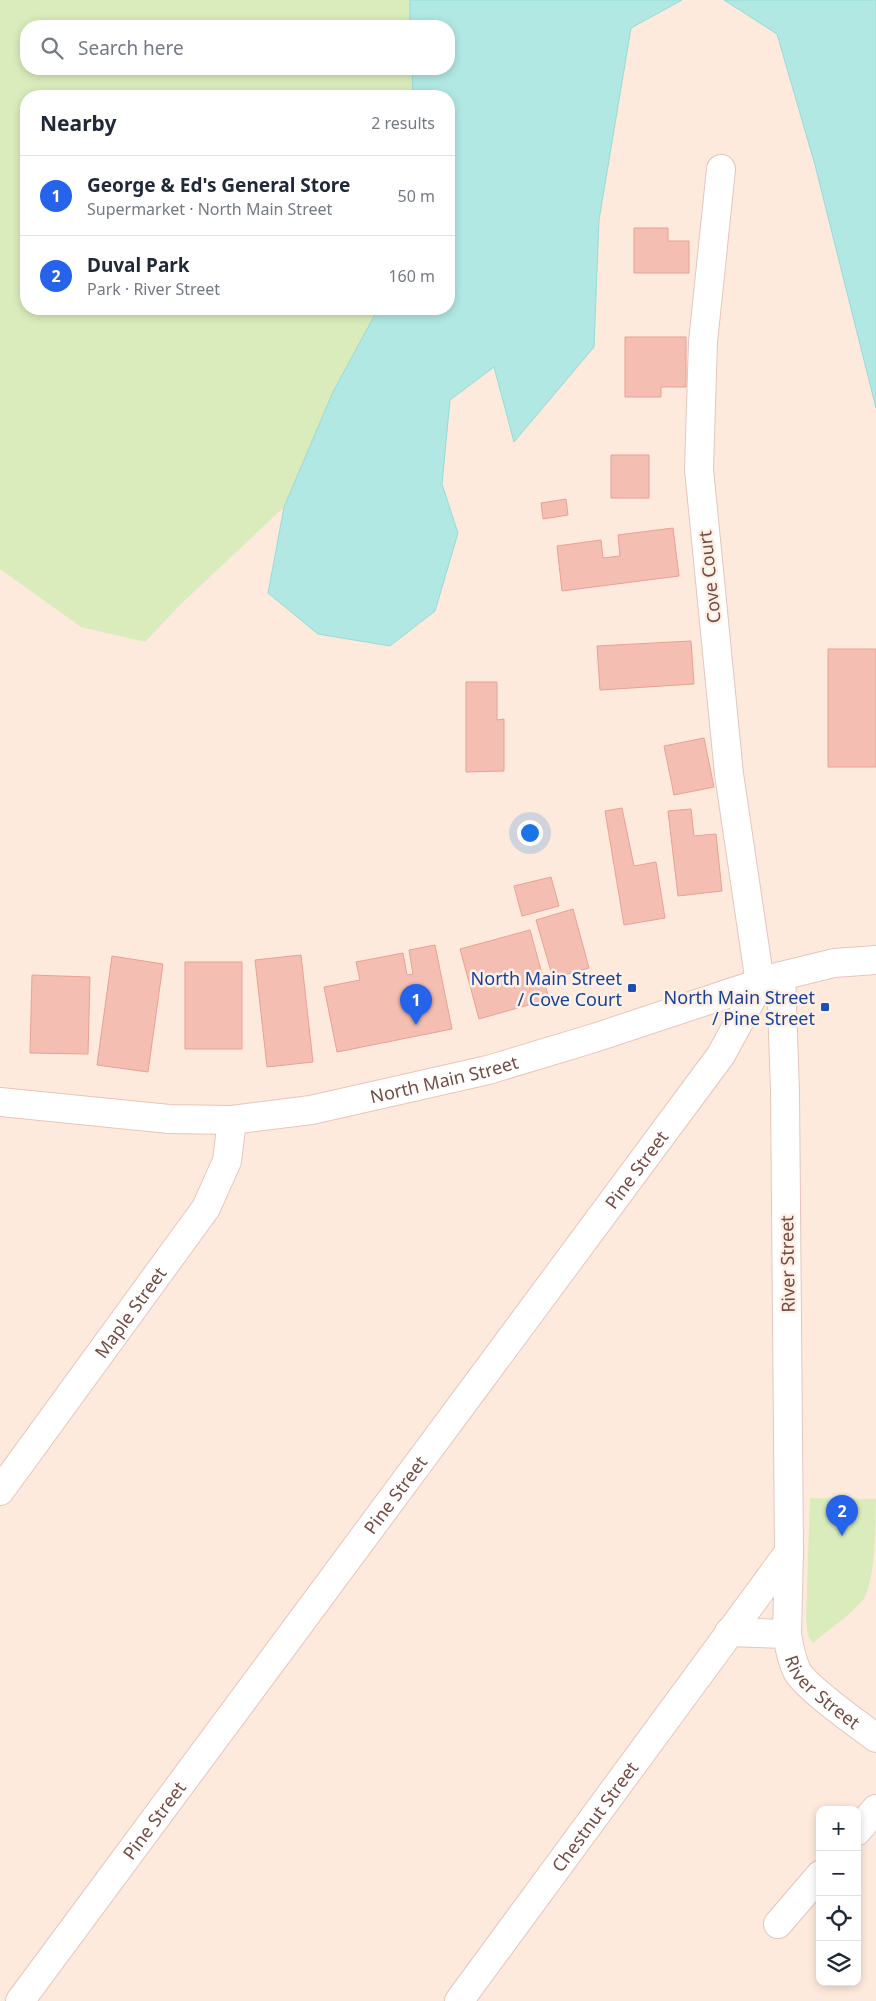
<!DOCTYPE html>
<html lang="en">
<head>
<meta charset="utf-8">
<style>
  :root { --surface:#fff; --page:#f2f2f3; --text:#1f2937; --muted:#747a83; --line:#e0e1e3; --accent:#2563eb }
  body { margin:0; font-family:"Noto Sans",sans-serif; background:var(--page); color:var(--text) }
  .controls { position:absolute; right:15px; bottom:15px; display:grid; overflow:hidden; border-radius:10px; box-shadow:0 2px 8px #0003 }
  .controls button { width:45px; height:45px; display:grid; place-items:center; padding:0; border:0; border-bottom:1px solid var(--line); background:var(--surface); color:var(--text); font:25px sans-serif }
  .you { position:absolute; left:529px; top:832px; width:18px; height:18px; margin:-12px; border:4px solid #fff; border-radius:50%; background:#1a73e8; box-shadow:0 0 0 8px #1a73e833 }
  .badge { display:grid; place-items:center; width:32px; height:32px; border-radius:50%; background:var(--accent); color:#fff; font-size:16px; font-weight:700 }
  .pin { position:absolute; translate:-50% -41px; filter:drop-shadow(0 1px 2px #0008) }
  .pin::after { content:''; position:absolute; top:26px; width:18px; height:15px; background:inherit; clip-path:polygon(0 0,100% 0,50% 100%) }
  .list { margin:0; padding:0; list-style:none }
  h2 { display:flex; justify-content:space-between; align-items:center; height:65px; margin:0; padding:0 20px; font-size:21px }
  h2 small { font-size:16px; font-weight:400; color:var(--muted) }
  .list li { display:grid; grid-template-columns:32px 1fr auto; gap:15px; align-items:center; box-sizing:border-box; height:80px; padding:0 20px; border-top:1px solid var(--line) }
  .list b { display:block; font-size:19px; white-space:nowrap }
  .list p { margin:0; font-size:16px; white-space:nowrap; color:var(--muted) }
  .list em { font-size:16px; font-style:normal; color:var(--muted) }
  .icon { flex:none; width:28px; height:28px; fill:none; stroke:currentColor; stroke-width:2; stroke-linecap:round; stroke-linejoin:round }
  .map { position:relative; flex:none; width:876px; height:2001px; overflow:hidden }
  .search { position:absolute; background:var(--surface); box-shadow:0 2px 8px #0003; left:20px; top:20px; width:435px; height:55px; display:flex; align-items:center; gap:12px; box-sizing:border-box; padding:0 18px; border-radius:20px; color:var(--muted); font-size:19px }
  .panel { position:absolute; background:var(--surface); box-shadow:0 2px 8px #0003; left:20px; top:90px; width:435px; height:225px; border-radius:20px }
  .map>svg:first-child { display:block }
</style>
</head>
<body>
<div class="map">
<svg width="876" height="2001" viewBox="0 0 876 2001">
  <rect width="100%" height="100%" fill="#feeadd"/>
  <!-- green -->
  <path fill="#daecbb" d="M0,0H410V26H26V69H412L413,96H26V309H378L333,392L284,507L180,605L145,642L81,627L0,569Z
    M810,1498L876,1499C875,1530 876,1571 865,1597C854,1613 828,1630 813,1643L808,1636L806,1620Z"/>
  <!-- water -->
  <path fill="#b1e8e4" stroke="#96dbd6" d="M410,0H682L631,28L599,220L594,347L514,442L494,367L450,400L442,484L458,533L435,611L390,646L318,634L268,593L284,507L333,392L378,309H449V96H413L412,69H449V26H410Z
    M724,0H876V408L815,165L777,34Z"/>
  <!-- building -->
  <path fill="#f5beb3" stroke="#e9a092" d="M634,228H668V241H689V273H634Z
    M625,337H686V387H661V397H625Z
    M611,455H649V498H611Z
    M566,499L568,515L543,519L541,503Z
    M673,528L679,576L562,591L557,546L601,540L603,558L620,556L618,535Z
    M691,641L694,684L600,690L597,646Z
    M828,649H876V767H828Z
    M466,682H497V720L504,719V771L466,772Z
    M704,738L714,787L674,795L664,746Z
    M622,808L634,866L656,862L665,918L624,925L605,811Z
    M691,809L694,836L716,834L722,891L678,896L668,811Z
    M551,877L559,906L522,916L514,886Z
    M573,909L589,968L553,978L536,920Z
    M530,930L549,999L479,1019L460,949Z
    M435,945L452,1029L337,1052L324,987L360,980L356,962L403,953L407,975L413,974L409,950Z
    M301,955L313,1062L267,1067L255,960Z
    M112,956L163,964L148,1072L97,1065Z
    M185,962H242V1049H185Z
    M32,975L90,977L88,1054L30,1053Z"/>
  <g fill="none" stroke-linecap="round" stroke-linejoin="round">
    <defs>
      <g id="minor">
        <path id="s1" d="M0,1491L206,1208L227,1161L232,1120"/>
        <path id="s2" d="M729,1632L787,1634C789,1646 791,1659 797,1671C806,1688 858,1724 876,1738"/>
        <path d="M787,1634L789,1552"/>
        <path d="M857,1831L876,1809"/>
        <path d="M778,1924L820,1875"/>
        <path id="s3" d="M20,2001L698,1086L721,1055L760,983L729,774L699,469L703,342L721,169"/>
        <path id="s4" d="M459,2001L789,1552L785,1091L781,976"/>
      </g>
      <g id="secondary">
        <path id="s5" d="M0,1102L169,1119L232,1120L311,1110L488,1070L594,1038L781,976L834,963L876,960"/>
      </g>
    </defs>
    <!-- minor casing -->
    <use href="#minor" stroke="#e4c5bc" stroke-width="30"/>
    <!-- secondary casing -->
    <use href="#secondary" stroke="#eac4b8" stroke-width="30"/>
    <!-- minor -->
    <use href="#minor" stroke="#fff" stroke-width="28"/>
    <!-- secondary -->
    <use href="#secondary" stroke="#fff" stroke-width="28"/>
  </g>
  <!-- markers -->
  <g fill="#1a4fb4" stroke="#ffefe5" stroke-width="2">
    <rect x="627" y="983" width="10" height="10" rx="2.5"/>
    <rect x="820" y="1002" width="10" height="10" rx="2.5"/>
  </g>
  <g text-anchor="middle" dominant-baseline="central" stroke-width="5" stroke-linejoin="round" paint-order="stroke">
    <!-- street labels -->
    <g font-size="18" fill="#754b44" stroke="#ffefe5">
      <text transform="translate(709 577) rotate(-96)">Cove Court</text>
      <text stroke="none"><textPath href="#s5" startOffset="449">North Main Street</textPath></text>
      <text stroke="none"><textPath href="#s3" startOffset="1035">Pine Street</textPath></text>
      <text transform="translate(787 1264) rotate(-91)">River Street</text>
      <text stroke="none"><textPath href="#s1" startOffset="221">Maple Street</textPath></text>
      <text stroke="none"><textPath href="#s3" startOffset="630">Pine Street</textPath></text>
      <text stroke="none"><textPath href="#s2" startOffset="129">River Street</textPath></text>
      <text stroke="none"><textPath href="#s4" startOffset="229">Chestnut Street</textPath></text>
      <text stroke="none"><textPath href="#s3" startOffset="225">Pine Street</textPath></text>
    </g>
    <!-- transit labels -->
    <g font-size="18" fill="#164399" stroke="#ffefe5" text-anchor="end">
      <text x="622" y="978">North Main Street<tspan x="622" dy="21">/ Cove Court</tspan></text>
      <text x="815" y="997">North Main Street<tspan x="815" dy="21">/ Pine Street</tspan></text>
    </g>
  </g>
</svg>
<div class="controls">
<button>+</button>
<button>−</button>
<button><svg class="icon" aria-label="locate" viewBox="0 0 24 24"><circle cx="12" cy="12" r="6"/><path d="M12 2v4M12 18v4M2 12h4M18 12h4"/></svg></button>
<button><svg class="icon" aria-label="layers" viewBox="0 0 24 24"><path d="M12 4l9 5-9 5-9-5zM3 14l9 5 9-5"/></svg></button>
</div>
<div class="you"></div>
<div class="pin badge" style="left:416px;top:1025px">1</div>
<div class="pin badge" style="left:842px;top:1536px">2</div>
<div class="search"><svg class="icon" aria-label="search" viewBox="0 0 24 24"><circle cx="10" cy="10" r="6"/><path d="M15 15l6 6"/></svg>Search here</div>
<section class="panel">
<h2>Nearby<small>2 results</small></h2>
<ul class="list">
<li><span class="badge">1</span><div><b>George &amp; Ed's General Store</b><p>Supermarket · North Main Street</p></div><em>50 m</em></li>
<li><span class="badge">2</span><div><b>Duval Park</b><p>Park · River Street</p></div><em>160 m</em></li>
</ul>
</section>
</div>
</body>
</html>
